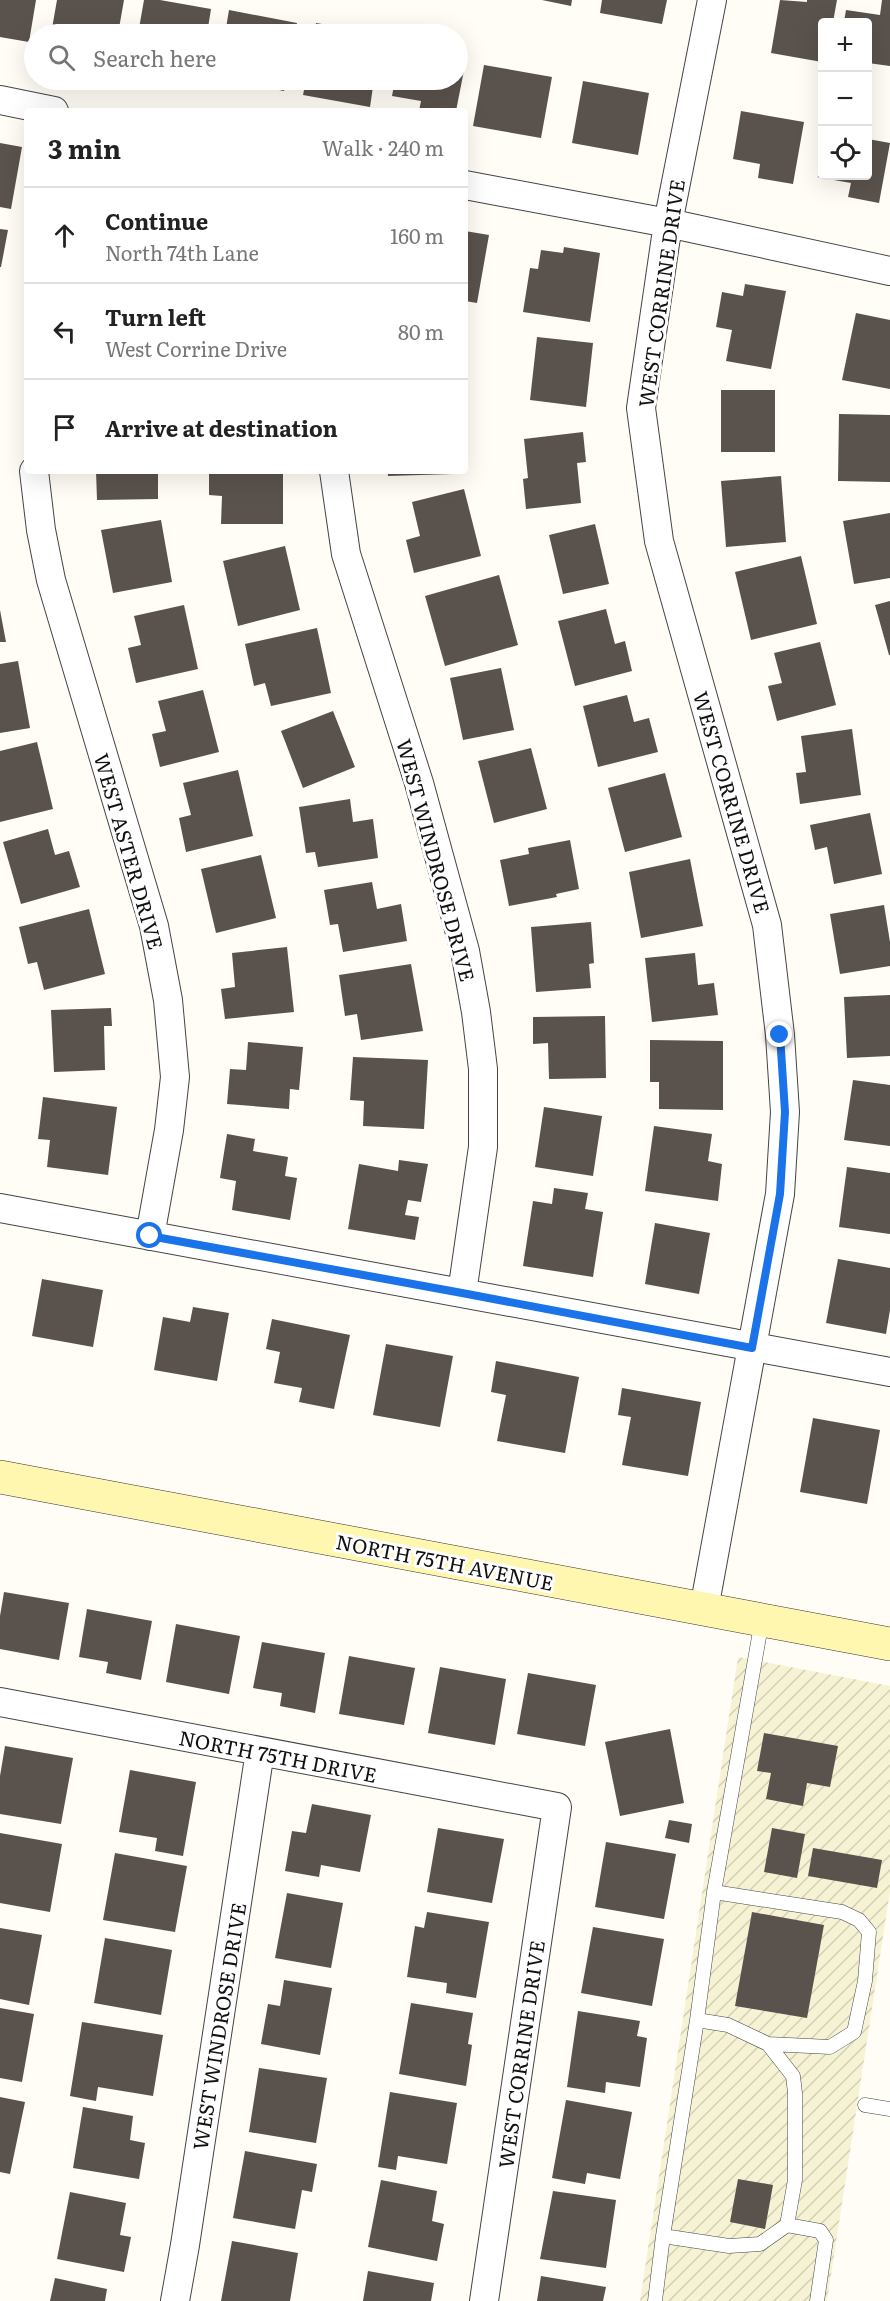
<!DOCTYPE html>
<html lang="en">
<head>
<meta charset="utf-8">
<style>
  :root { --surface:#fff; --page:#f6f6f6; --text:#222; --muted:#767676; --line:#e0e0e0 }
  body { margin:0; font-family:Literata,serif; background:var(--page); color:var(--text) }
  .controls { position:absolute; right:18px; top:18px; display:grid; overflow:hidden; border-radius:6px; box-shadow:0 6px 24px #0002 }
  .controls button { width:54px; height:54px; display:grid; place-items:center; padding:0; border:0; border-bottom:2px solid var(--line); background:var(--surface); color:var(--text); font:30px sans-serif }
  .stop { position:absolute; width:18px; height:18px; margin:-14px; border:4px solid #1a73e8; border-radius:50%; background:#fff }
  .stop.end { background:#1a73e8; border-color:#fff; box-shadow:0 2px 6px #0008 }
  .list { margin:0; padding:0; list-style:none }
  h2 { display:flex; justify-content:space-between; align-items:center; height:78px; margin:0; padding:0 24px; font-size:26px }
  h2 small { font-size:20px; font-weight:400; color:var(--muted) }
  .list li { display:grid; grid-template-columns:39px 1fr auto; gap:18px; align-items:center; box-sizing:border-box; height:96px; padding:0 24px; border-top:2px solid var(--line) }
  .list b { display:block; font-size:22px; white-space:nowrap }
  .list p { margin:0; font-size:20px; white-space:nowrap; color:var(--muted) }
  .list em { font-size:20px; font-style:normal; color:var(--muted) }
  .icon { flex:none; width:33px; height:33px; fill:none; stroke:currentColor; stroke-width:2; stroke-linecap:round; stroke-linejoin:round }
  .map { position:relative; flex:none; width:890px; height:2301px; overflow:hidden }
  .search { position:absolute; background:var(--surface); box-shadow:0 6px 24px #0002; left:24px; top:24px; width:444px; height:66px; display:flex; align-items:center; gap:15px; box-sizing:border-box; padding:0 21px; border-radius:33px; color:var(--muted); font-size:22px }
  .panel { position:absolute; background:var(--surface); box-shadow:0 6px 24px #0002; left:24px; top:108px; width:444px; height:366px; border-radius:6px }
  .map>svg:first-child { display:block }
</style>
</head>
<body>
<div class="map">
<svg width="890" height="2301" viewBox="0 0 890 2301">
  <defs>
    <pattern id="farmland-furrows" width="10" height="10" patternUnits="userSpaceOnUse" patternTransform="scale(1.5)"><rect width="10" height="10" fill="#f6f3d4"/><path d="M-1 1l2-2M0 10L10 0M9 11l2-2" fill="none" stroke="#d2cfb5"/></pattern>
  </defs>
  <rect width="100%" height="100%" fill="#fffdf5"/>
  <!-- farmland -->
  <path fill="url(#farmland-furrows)" d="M738,1657L890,1686V1891L827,2301H640Z"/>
  <!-- building -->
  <path fill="#5a524d" d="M0,0H36L29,42L0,37Z
    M57,0H124L118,34H51Z
    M144,0H160L211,9L207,34H138Z
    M542,0H572L571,6Z
    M602,0H667L662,24L600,13Z
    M780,0L807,2V0H837L833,22H822V62L771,53Z
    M882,0H890V66L868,63V22H844L846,10L880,15Z
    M229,10L297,23L295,34H225Z
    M316,23L375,33V34H314Z
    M458,58L466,60L456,111H419L421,101L392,96L395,80H458Z
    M484,65L552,77L541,138L473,126Z
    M228,80H287L284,91Z
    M306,80H374L370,107L303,95Z
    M583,81L649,93L638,155L572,143Z
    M741,111L804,122L793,184L758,178L760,164L733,159Z
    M868,139L890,143L879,203L848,197L851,183L817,177L820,176L821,170L822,176H868Z
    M0,143L22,147L11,209L0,207Z
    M0,229L8,230L1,267H0Z
    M465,231L489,235L477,303L465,301Z
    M564,247L600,253L590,322L523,312L530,268L538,269L541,250L563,253Z
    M745,284L786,291L771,369L726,361L732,330L716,327L722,292L743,296Z
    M856,313L890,320V389L842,380Z
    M537,337L593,343L586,407L530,400Z
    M721,390H775V452H721Z
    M839,414L890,415V482L838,481Z
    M583,432L586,462L577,463L581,503L526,509L523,479L528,478L524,439Z
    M96,471H158V499L97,500Z
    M209,471H283V524H221L222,496L209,495Z
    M388,471H453V474L388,476Z
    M781,476L786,542L726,547L721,481Z
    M464,489L481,556L414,573L406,540L420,536L412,502Z
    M890,513V578L854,584L843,521Z
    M161,520L172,582L113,593L101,530Z
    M595,524L609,584L563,594L549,535Z
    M285,546L300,610L238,626L223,561Z
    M801,556L817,624L751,640L735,572Z
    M499,575L518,645L445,666L425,596Z
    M890,601V655H889L875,605Z
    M184,605L198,669L136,683L128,648L141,645L134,616Z
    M606,609L615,644L625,641L632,671L575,686L558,621Z
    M0,610L6,642H0Z
    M317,628L331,693L271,706L265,683L254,686L245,644Z
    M820,642L836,705L777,721L768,686L782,683L774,653Z
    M18,661L30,728L0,733V664Z
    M501,668L514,730L463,740L450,678Z
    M203,690L219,752L160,767L152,734L166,731L158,701Z
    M627,695L634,722L649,718L658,752L598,767L583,706Z
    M333,711L355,767L303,788L281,731Z
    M852,729L861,795L800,804L796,773L806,772L801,736Z
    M37,742L53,809L0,822V751Z
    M531,748L547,809L494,823L478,761Z
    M238,770L253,836L186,852L179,818L191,815L183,783Z
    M665,773L682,837L625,852L608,788Z
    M350,799L353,822L373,819L378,858L318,867L315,852L306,853L299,807Z
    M870,813L882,874L834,884L827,847L815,850L810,825Z
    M48,829L55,855L69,851L80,887L21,904L3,842Z
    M570,840L579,889L556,894L557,897L509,906L500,860L529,854L528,848Z
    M261,855L276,918L216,933L201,869Z
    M690,859L703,926L641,938L629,872Z
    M372,882L377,909L401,904L407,941L343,952L338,924L330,925L324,890Z
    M884,905L890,942V966L840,974L830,914Z
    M89,909L105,974L44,990L37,962L28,964L19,927Z
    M591,922L594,963L589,964L591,988L536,992L531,927Z
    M287,947L294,1012L225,1019L221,989L235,987L232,953Z
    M695,953L698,985L714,983L718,1015L652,1022L645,958Z
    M411,964L423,1031L361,1040L357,1014L345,1016L339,975Z
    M890,995V1056L847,1058L844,997Z
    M111,1008L112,1026H104L105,1070L54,1072L51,1010Z
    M605,1016L606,1078L549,1079L548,1043L533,1044V1017Z
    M650,1040L723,1041V1110L659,1109V1082H650Z
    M248,1042L303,1047L299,1090L290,1089L289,1109L227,1104L230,1069L246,1070Z
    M353,1057L428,1060L424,1129L363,1126L364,1101L350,1100Z
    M853,1080L890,1085V1146L844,1140Z
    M43,1097L117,1107L108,1175L47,1167L50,1140L38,1139Z
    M544,1107L602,1116L593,1176L535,1167Z
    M654,1126L712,1134L708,1161L722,1164L718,1201L645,1191Z
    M227,1134L255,1139L253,1151L288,1157L285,1176L297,1178L290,1220L232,1210L236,1181L220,1178Z
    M399,1160L428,1164L421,1202L408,1200L405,1215L419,1217L415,1240L348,1229L359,1164L398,1171Z
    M847,1167L890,1173V1234L839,1227Z
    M554,1188L588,1193L585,1209L603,1212L593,1277L523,1266L533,1201L552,1204Z
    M655,1223L710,1233L699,1294L645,1284Z
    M838,1259L890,1268V1310L886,1334L826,1323Z
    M42,1279L103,1290L93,1347L32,1336Z
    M193,1307L229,1313L217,1381L154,1370L163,1317L190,1322Z
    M272,1319L350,1335L334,1409L299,1402L302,1388L274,1383L280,1352L266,1349Z
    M386,1344L453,1356L440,1427L373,1415Z
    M496,1361L579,1377L565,1453L497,1441L506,1395L491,1392Z
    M622,1388L701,1402L688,1476L622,1465L631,1417L618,1415Z
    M813,1418L880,1430L867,1504L800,1492Z
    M4,1592L69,1603L59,1660L0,1649V1616Z
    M87,1609L152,1621L141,1680L106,1673L108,1662L79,1657Z
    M176,1624L240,1636L229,1694L166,1682Z
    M262,1642L325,1653L315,1713L280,1706L282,1693L253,1688Z
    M349,1656L415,1668L404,1725L339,1714Z
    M440,1667L506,1679L495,1745L428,1733Z
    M528,1673L596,1685L585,1746L517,1734Z
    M670,1729L684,1803L620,1816L605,1742Z
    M764,1733L838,1746L830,1787L807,1783L803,1806L766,1799L771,1773L757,1771Z
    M5,1746L73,1758L61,1824L0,1814V1776Z
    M130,1770L196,1782L183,1856L155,1851L157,1838L119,1832Z
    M312,1804L371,1815L360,1872L321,1865L319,1877L285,1871L292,1831L306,1833Z
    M669,1820L692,1824L689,1843L665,1838Z
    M438,1828L504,1839L492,1903L427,1892Z
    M772,1828L805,1834L797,1878L764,1872Z
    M0,1833L62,1844L50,1912L0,1903Z
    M606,1842L676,1854L664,1919L595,1907Z
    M813,1848L882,1860L877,1888L808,1876Z
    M115,1853L187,1866L175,1932L103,1920Z
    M287,1893L343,1903L331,1968L275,1958Z
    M427,1912L489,1922L476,1998L446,1993L447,1983L407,1977L415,1926L424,1928Z
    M752,1912L824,1925L807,2018L735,2006Z
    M593,1927L664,1939L652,2006L581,1993Z
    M0,1928L42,1935L29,2005L0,1999Z
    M105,1938L172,1950L161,2015L94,2003Z
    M284,1980L332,1988L320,2055L261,2044L268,2004L280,2006Z
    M411,2003L473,2013L468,2044L472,2045L466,2086L399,2074Z
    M0,2008L34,2014L22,2082L0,2078Z
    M578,2011L640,2021L637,2036L647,2038L640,2087L606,2082L605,2093L567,2087Z
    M82,2022L163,2035L153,2096L98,2087L96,2101L70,2096Z
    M259,2068L327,2078L316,2143L249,2132Z
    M390,2092L457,2103L447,2164L398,2156L396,2170L378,2167Z
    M0,2097L25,2102L10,2174L0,2172Z
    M566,2100L632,2112L620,2179L587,2173L585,2184L552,2178Z
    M83,2107L133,2116L130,2140L145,2143L139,2179L73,2168Z
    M245,2151L317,2164L312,2192L302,2190L295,2229L233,2218Z
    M738,2179L773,2185L765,2229L730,2222Z
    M381,2180L437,2191L432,2221L444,2224L437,2261L368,2247Z
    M553,2191L616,2200L606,2268L540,2259Z
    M70,2192L126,2203L120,2235L131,2237L124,2272L57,2259Z
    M232,2241L298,2253L290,2301H221Z
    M368,2271L434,2283L431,2301H363Z
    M541,2276L606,2287L603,2301H537Z
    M55,2278L107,2289L105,2301H50Z"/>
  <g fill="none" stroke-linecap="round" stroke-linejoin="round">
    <defs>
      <path id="lane" d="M714,1892L842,1912L859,1920L869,1932L865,1981L854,2032L830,2047L768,2044
        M865,2105L890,2109
        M787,2225L820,2231L826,2240L817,2301
        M663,2236L697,2020
        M655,2301L663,2236L729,2246L760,2244L787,2225L795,2180V2093L793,2076L768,2044L728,2025L697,2020L714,1892L762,1620"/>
      <path id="street" d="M0,100L54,111
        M465,185L668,223L890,271
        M34,471L41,530L51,580L154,926L168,1000L175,1077L169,1130L150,1236
        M334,471L346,554L419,783L465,951L476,1012L483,1069V1147L462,1293
        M0,1208L890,1372
        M704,1609L780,1194L785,1112L780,1035L767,925L659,541L641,408L668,223L712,0
        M0,1702L557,1807L484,2301
        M175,2301L185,2245L260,1751"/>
      <path id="secondary" d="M0,1477L890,1644"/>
    </defs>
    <!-- lane casing -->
    <use href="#lane" stroke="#444" stroke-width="15"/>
    <!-- street casing -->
    <use href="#street" stroke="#444" stroke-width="30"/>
    <!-- secondary casing -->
    <use href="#secondary" stroke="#333" stroke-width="34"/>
    <!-- lane -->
    <use href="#lane" stroke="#fff" stroke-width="14"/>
    <!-- street -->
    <use href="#street" stroke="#fff" stroke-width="28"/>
    <!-- secondary -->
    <use href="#secondary" stroke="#fff6b0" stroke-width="33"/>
  </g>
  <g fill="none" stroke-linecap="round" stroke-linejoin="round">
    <!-- route -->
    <path stroke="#1a73e8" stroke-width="8" d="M150,1236L462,1293L752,1348L780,1194L785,1112L780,1035"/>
  </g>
  <g text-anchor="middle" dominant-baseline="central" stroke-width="6" stroke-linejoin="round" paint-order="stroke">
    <!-- street labels -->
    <g font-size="20" fill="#111" stroke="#fff">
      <text transform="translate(660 293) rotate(-82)">WEST CORRINE DRIVE</text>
      <text transform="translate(733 802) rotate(74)">WEST CORRINE DRIVE</text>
      <text transform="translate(130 851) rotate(74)">WEST ASTER DRIVE</text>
      <text transform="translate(437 860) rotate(75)">WEST WINDROSE DRIVE</text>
      <text transform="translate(445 1561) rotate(11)">NORTH 75TH AVENUE</text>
      <text transform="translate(278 1755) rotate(11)">NORTH 75TH DRIVE</text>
      <text transform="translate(218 2026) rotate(-81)">WEST WINDROSE DRIVE</text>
      <text transform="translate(520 2054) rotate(-82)">WEST CORRINE DRIVE</text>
    </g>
  </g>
</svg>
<div class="controls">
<button>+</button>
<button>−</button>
<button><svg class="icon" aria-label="locate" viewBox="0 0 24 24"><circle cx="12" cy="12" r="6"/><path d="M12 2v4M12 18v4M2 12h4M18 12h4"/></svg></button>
</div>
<div class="stop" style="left:150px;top:1236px"></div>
<div class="stop end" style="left:780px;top:1035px"></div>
<div class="search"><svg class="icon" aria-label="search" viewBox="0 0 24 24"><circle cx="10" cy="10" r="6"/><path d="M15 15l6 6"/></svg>Search here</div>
<section class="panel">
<h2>3 min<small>Walk · 240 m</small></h2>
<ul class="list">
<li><svg class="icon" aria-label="ahead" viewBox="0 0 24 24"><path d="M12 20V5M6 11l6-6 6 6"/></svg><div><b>Continue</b><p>North 74th Lane</p></div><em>160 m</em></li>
<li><svg class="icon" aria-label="left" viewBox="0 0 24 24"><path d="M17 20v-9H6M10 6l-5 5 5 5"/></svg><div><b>Turn left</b><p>West Corrine Drive</p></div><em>80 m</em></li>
<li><svg class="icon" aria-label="arrive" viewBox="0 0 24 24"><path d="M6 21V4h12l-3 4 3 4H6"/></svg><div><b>Arrive at destination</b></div></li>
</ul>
</section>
</div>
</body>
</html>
